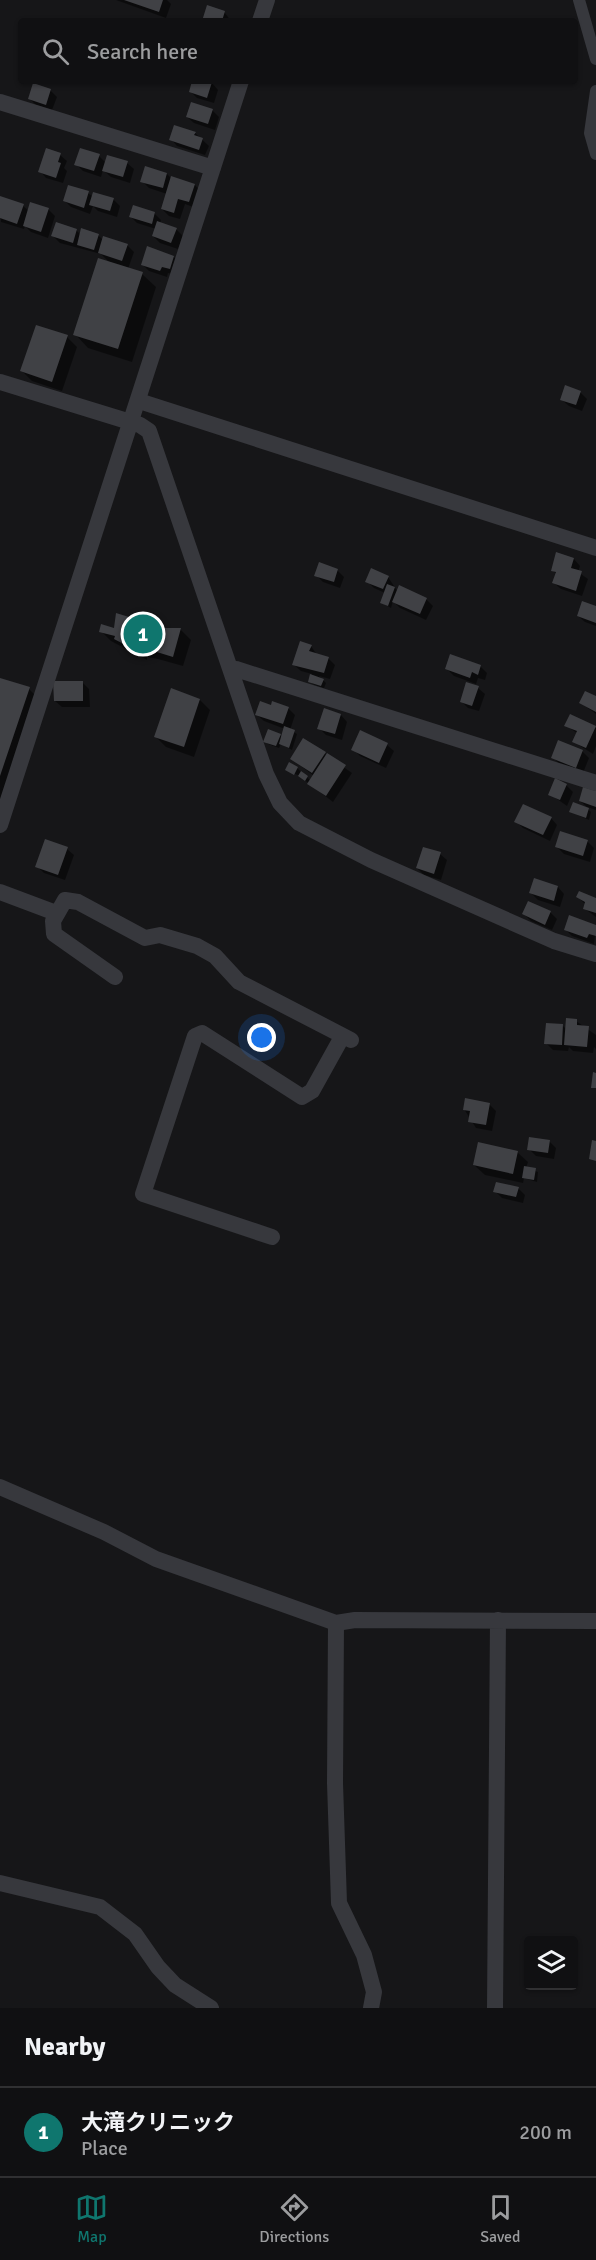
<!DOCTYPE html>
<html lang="en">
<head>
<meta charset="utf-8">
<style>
  :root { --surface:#101012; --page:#19191b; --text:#f1f3f6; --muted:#9c9d9f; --line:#303032; --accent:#0f766e }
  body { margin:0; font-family:Signika,"Noto Sans JP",sans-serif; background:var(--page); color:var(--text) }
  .controls { position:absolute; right:18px; bottom:18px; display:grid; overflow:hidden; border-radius:6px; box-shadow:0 2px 4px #0004 }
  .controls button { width:54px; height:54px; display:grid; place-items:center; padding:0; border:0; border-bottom:2px solid var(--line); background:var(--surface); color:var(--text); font:30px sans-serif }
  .you { position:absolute; left:262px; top:1038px; width:21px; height:21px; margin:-15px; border:4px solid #fff; border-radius:50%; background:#1a73e8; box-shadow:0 0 0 9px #1a73e833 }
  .badge { display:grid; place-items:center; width:39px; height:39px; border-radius:50%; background:var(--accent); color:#fff; font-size:20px; font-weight:700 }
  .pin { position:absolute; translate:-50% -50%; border:3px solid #fff; box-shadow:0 2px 6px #0006 }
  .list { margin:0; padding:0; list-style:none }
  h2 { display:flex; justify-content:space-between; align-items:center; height:78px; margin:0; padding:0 24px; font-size:26px }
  h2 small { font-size:20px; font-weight:400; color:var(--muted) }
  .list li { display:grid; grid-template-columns:39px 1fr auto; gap:18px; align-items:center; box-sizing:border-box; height:90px; padding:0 24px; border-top:2px solid var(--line) }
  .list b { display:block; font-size:22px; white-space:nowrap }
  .list p { margin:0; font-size:20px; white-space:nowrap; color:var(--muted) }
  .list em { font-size:20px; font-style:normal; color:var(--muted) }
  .icon { flex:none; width:33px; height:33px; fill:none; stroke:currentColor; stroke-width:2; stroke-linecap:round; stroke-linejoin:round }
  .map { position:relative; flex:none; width:596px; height:2008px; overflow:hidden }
  .search { position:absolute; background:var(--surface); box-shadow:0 2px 4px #0004; left:18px; right:18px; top:18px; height:66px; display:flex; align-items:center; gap:15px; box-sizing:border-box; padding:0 21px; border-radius:6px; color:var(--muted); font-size:22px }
  .sheet { height:168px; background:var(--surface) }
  nav { display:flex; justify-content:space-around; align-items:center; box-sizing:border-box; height:84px; border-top:2px solid var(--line); background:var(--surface); font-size:16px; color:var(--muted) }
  nav a { display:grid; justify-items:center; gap:3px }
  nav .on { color:var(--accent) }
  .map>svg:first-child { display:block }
</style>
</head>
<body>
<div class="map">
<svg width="596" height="2008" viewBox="0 0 596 2008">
  <rect width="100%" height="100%" fill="#161618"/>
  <!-- shadow -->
  <path fill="#0007" d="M116,0H167L171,4L166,18Z
    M208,7L225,13L231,21H204Z
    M193,81L212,83L218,90L214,103L197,98L190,91Z
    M50,90L57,97L52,110L36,105L29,98Z
    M212,110L219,117L215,130L194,123L187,117Z
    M195,133L209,146L205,155L177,146L171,139Z
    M60,155L67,161L64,168L67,171L63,183L46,178L40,171Z
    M99,156L106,163H127L134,169L130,183L111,177L103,170L101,177L83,171L76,164Z
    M167,174L172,179L195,185L201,192L196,208L185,204L180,219L169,216L162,209L167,194L149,188L142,181Z
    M88,193L93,197L113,199L120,206L117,217L98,211L93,206L90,214L71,207L65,201Z
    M0,200L23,206L29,211L48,209L55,216L48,238L31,232L25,226L24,229L1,222Z
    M154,213L161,220L160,224L176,229L183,236L178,249L160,243L153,236L156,229L137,223L131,217Z
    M76,230L81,235H98L103,240L127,245L134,252L128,269L142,274L156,287L132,362L88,348L75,334L111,264L101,254L60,243L53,236Z
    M174,257L180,264L176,275L168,273L167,277L149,271L142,264Z
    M67,337L77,347L62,391L32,381L22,371Z
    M580,392L587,399L582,411L569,406L562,400Z
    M574,559L580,566L578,572L588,579L582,596L561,589L554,583L557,574L552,570Z
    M337,570L344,577L340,588L323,582L316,575Z
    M388,577L398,592L426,599L433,606L426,620L400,608L393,601L391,608L381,602L385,593L374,588L367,581Z
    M596,607V626L585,622L578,616Z
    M180,629L191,640L183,666L158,659L147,657V660L111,641L101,631Z
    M311,646L317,655L328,658L335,665L330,679L319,676L326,683L324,688L313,684L310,681L312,674L301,671L294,665Z
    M480,666L487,673L485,680L478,678L476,684L454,676L447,669Z
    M0,679L29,689L42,702L0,832Z
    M82,682L89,689L90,707H62L55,701Z
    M478,688L485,694L479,711L468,708L461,701Z
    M596,698V714L581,703Z
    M200,700L210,710L194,757L166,747L156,737Z
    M288,708L295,715L290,730L297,734L292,750L281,744L279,748L268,744L265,741L280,735L282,738L285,729L264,721L257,715Z
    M341,715L347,722L342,740L326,735L319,728Z
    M566,725L596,728V746L593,754L574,742L578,734Z
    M361,732L387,745L394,751L386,768L360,756L353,749Z
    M582,751L589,758L583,773L559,764L553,757Z
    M325,754L352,773L333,802L298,775L289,772L297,768L311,781L314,776L292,759Z
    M566,785L573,792L567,806L550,794Z
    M596,792V810L587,807L580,801Z
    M588,809L591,812L589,820L571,812Z
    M551,818L557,825L550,841L523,828L516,821Z
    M587,841L594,848L590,862L564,854L557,847Z
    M67,849L74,855L65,880L44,873L37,866Z
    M440,854L447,860L441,880L424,875L417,868Z
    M558,887L564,894L560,907L538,900L531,893Z
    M578,897L596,899V917L585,909L586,905Z
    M550,912L557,919L552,930L531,921L524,914Z
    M596,927L594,944L572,936L565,929Z
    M576,1021L596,1035V1049L594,1047L593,1053L573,1051L569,1047L568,1051L553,1050L546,1043L563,1026L567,1030Z
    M489,1104L496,1111L492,1131L476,1128L464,1109Z
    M549,1141L556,1148L554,1159L536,1156L529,1149Z
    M517,1152L528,1162L526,1168L538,1172L537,1182L524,1178L523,1183L485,1175L474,1165Z
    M518,1188L525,1195L523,1203L502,1198L495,1191Z"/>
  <!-- building -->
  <path fill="#404145" d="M124,0H163L159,12Z
    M207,5L225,11L222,21H202Z
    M192,81L212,82L207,98L189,92Z
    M33,83L51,89L46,105L28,99Z
    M191,102L213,109L208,124L186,117Z
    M174,125L196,132L194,135L203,138L199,150L169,140Z
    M46,148L61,153L58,162L61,163L56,178L38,172Z
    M80,148L100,154L94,171L74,165Z
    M107,155L128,161L123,177L102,171Z
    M145,166L167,173L163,188L140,182Z
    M171,176L195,184L189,202L178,199L174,213L161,209Z
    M68,185L89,191L84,208L63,201Z
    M93,192L114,198L110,211L89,205Z
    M0,196L24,204L17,224L0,218Z
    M30,202L49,208L41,232L23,226Z
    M133,205L155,212L152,224L129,217Z
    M157,221L177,228L171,243L152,236Z
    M56,222L77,229L73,243L51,236Z
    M81,228L99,234L94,250L77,245Z
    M103,236L128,244L122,261L98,253Z
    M147,246L174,256L170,269L162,267L160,271L141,265Z
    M98,258L143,272L118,349L73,335Z
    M36,325L68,335L52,382L20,371Z
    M565,385L581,391L576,405L560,400Z
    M556,552L574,558L571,568L582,571L576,591L552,583L556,572L551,571Z
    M319,562L338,569L334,582L314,576Z
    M371,568L389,576L383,589L365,582Z
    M387,584L395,587L388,606L380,603Z
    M399,585L427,598L420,614L392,602Z
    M582,601L596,606V623L577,616Z
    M116,613L165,628H181L173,657L147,649L137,648V651L114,639L115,636L99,632L101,624L114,628Z
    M300,641L312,645L309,651L329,657L324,673L292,665Z
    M450,654L481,665L478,675L472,672L470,678L445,669Z
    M310,674L324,679L321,686L308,682Z
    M0,678L30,687L0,776Z
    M53,681H83V701H54Z
    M466,682L479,686L472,706L460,702Z
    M171,688L200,699L184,747L154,737Z
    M585,691L596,696V712L579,703Z
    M260,701L271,705L272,701L289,707L283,724L255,715Z
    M324,708L341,714L335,734L317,729Z
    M570,714L596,726L586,748L572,742L577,731L564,726Z
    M284,726L295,730L289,748L279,744Z
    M268,729L281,734L276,746L263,742Z
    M360,730L388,743L379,763L351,750Z
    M303,738L326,752L312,773L290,759Z
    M558,740L583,750L576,768L551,758Z
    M327,753L346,765L326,796L307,784Z
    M289,762L298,767L294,775L285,770Z
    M301,771L308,776L305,781L298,776Z
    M555,778L567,784L560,800L548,795Z
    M583,787L596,791V807L579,801Z
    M573,802L589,808L586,818L569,812Z
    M523,804L552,817L543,835L514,822Z
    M560,831L588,840L583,856L555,847Z
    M45,839L68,847L58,875L35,867Z
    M423,847L441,852L434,874L416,868Z
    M534,878L558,886L554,901L529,893Z
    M579,891L596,898V913L583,909L585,902L576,897Z
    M528,901L551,911L545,925L522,914Z
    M569,915L596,925V936L589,934L587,938L564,930Z
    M566,1018L577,1019V1025L589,1026L587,1047L564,1045Z
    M546,1023L563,1024L562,1045L544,1044Z
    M593,1072L596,1073V1088H591Z
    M465,1098L490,1103L486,1125L468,1122L470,1111L463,1110Z
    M529,1137L550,1140L548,1153L527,1150Z
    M592,1140L596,1141V1161L589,1159Z
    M478,1142L518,1151L513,1174L473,1165Z
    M524,1166L536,1168L534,1180L522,1178Z
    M496,1182L519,1187L516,1197L493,1192Z"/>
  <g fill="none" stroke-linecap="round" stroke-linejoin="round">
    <!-- pedestrian -->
    <path stroke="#37383d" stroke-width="12" d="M579,0L596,59
      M596,91L590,133L596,154"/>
    <!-- minor -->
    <path stroke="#37383d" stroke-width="16" d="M260,21L267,0
      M0,102L213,168
      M0,382L140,425L149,431L266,774L280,803L299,823L371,860L554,941L596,954
      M139,401L596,548
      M232,671L236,669L596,783
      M0,825L241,81
      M0,892L56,913
      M115,977L54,934L53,921L65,900L78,902L145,938L160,935L197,946L215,956L239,982L351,1040
      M272,1237L143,1194L195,1036L202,1033L302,1097L312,1091L342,1037
      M0,1487L104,1532L156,1559L336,1623L355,1620L596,1621
      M336,1623L335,1783L339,1903L364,1955L374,1992L371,2008
      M0,1883L100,1907L135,1934L158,1967L175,1985L211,2008
      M495,2008L498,1620"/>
  </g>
</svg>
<div class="controls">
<button><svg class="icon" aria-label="layers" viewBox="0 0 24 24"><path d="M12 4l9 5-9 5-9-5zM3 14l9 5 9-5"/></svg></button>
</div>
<div class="you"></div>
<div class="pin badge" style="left:143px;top:634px">1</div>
<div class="search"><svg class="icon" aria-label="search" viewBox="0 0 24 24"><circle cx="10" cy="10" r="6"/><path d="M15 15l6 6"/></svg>Search here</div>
</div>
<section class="sheet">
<h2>Nearby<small></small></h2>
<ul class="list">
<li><span class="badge">1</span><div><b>大滝クリニック</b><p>Place</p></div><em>200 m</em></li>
</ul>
</section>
<nav>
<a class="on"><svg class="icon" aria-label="map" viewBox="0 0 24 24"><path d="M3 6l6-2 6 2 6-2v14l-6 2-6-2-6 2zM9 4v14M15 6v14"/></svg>Map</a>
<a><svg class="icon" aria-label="directions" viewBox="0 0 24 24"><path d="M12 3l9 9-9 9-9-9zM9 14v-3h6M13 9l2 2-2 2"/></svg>Directions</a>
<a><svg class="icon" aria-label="saved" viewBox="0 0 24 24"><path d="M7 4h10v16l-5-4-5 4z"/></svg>Saved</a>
</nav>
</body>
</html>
